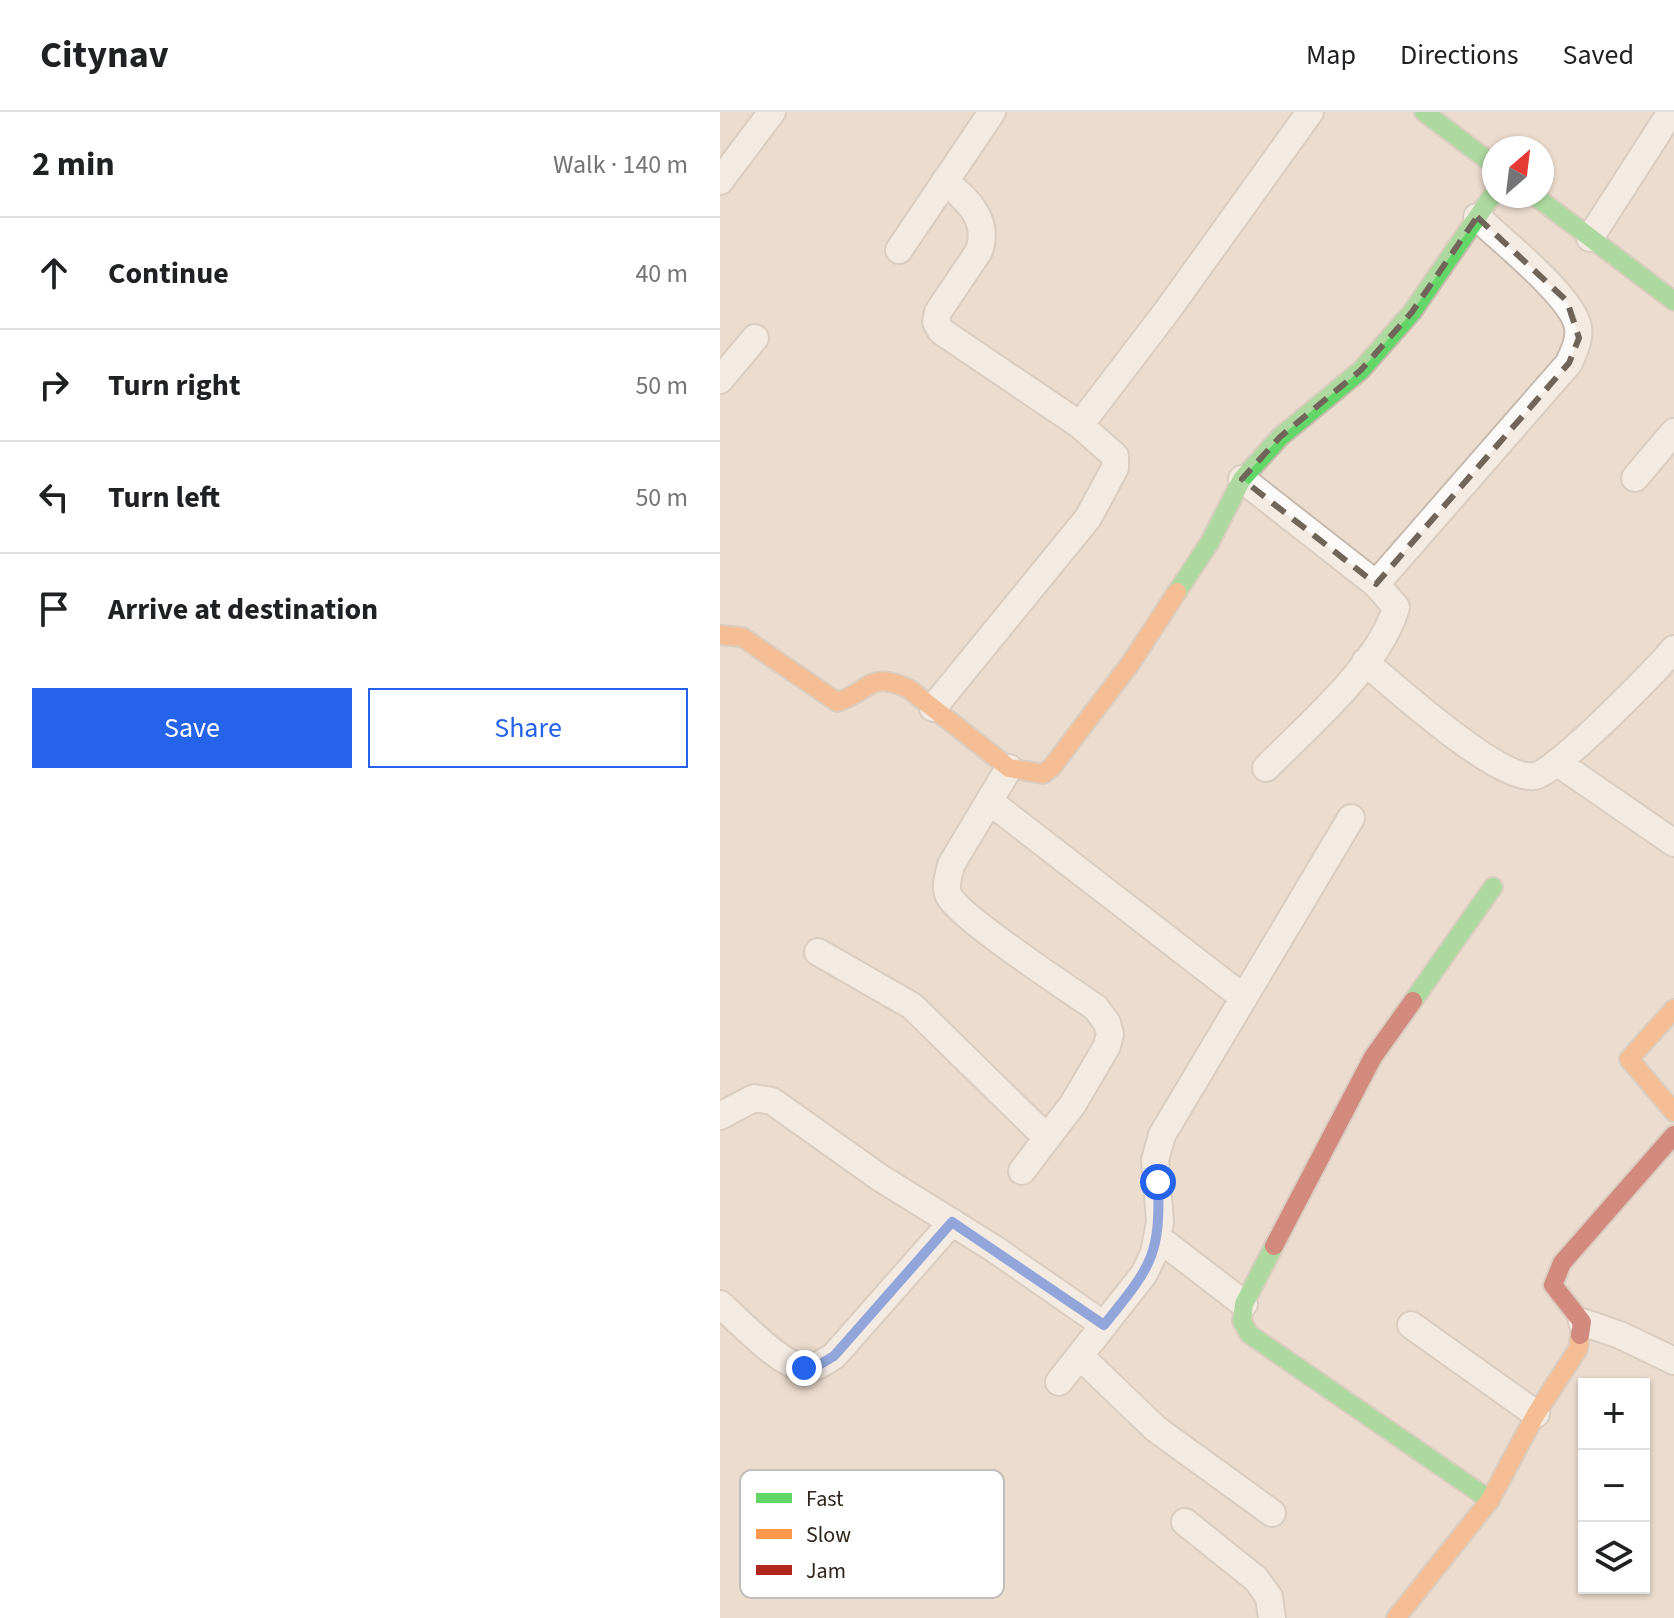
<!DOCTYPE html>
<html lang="en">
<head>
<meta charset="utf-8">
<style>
  :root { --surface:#fff; --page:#f6f6f6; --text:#202124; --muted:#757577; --line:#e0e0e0; --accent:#2563eb }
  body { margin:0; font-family:"Source Sans 3",sans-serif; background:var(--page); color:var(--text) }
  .controls { position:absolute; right:24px; bottom:24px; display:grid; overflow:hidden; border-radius:0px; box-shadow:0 2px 6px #0004 }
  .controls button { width:72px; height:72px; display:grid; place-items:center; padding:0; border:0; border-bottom:2px solid var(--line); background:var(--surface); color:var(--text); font:40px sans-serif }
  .compass { position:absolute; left:762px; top:24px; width:72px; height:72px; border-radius:50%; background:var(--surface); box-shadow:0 2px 6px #0004; rotate:28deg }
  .stop { position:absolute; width:24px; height:24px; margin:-18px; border:6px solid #2563eb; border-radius:50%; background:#fff }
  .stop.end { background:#2563eb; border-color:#fff; box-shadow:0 2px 8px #0008 }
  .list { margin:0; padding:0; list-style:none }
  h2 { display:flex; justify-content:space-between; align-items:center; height:104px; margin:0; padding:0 32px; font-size:34px }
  h2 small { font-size:26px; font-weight:400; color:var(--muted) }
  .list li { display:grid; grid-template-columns:52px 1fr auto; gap:24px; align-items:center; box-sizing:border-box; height:112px; padding:0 32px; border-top:2px solid var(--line) }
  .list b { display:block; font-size:30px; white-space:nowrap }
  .list em { font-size:26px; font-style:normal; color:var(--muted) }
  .actions { display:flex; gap:16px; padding:24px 32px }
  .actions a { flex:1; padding:18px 0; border:2px solid var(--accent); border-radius:0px; text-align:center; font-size:28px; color:var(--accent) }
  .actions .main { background:var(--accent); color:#fff }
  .icon { flex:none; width:44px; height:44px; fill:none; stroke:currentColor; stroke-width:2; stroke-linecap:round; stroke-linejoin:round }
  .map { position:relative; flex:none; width:954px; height:1506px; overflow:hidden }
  header { display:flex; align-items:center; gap:48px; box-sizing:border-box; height:112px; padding:0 40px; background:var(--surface); border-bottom:2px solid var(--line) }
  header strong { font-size:38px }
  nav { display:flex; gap:44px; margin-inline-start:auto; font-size:28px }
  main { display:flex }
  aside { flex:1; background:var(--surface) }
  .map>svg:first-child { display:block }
</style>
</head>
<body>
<header>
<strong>Citynav</strong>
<nav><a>Map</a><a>Directions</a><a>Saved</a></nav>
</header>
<main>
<aside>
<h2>2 min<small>Walk · 140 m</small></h2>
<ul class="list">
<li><svg class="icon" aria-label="ahead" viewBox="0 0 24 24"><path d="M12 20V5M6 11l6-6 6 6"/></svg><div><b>Continue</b></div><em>40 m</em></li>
<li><svg class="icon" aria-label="right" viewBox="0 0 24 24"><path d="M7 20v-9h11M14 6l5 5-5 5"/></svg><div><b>Turn right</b></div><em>50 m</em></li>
<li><svg class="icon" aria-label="left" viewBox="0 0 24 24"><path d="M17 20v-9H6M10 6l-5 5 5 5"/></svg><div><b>Turn left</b></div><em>50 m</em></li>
<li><svg class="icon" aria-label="arrive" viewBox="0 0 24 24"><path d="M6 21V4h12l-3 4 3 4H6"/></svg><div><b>Arrive at destination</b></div></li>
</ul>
<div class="actions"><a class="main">Save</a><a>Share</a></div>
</aside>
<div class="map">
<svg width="954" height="1506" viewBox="0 0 954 1506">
  <rect width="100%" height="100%" fill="#ebdccd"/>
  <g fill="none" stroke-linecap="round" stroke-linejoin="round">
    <defs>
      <path id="street" d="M0,69L52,0
        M870,126L951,0
        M179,138L272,0
        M0,268L35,226
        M360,313L447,199L590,0
        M915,366L954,320
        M522,367L656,472L676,495C660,553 588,613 546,656
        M656,472L849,251C854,239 860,228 858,215C853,185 781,128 757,105
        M645,550C675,575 779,670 815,664C837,660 935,559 954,537
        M213,596L368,406L395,356V344L360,313L221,219L216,210L218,200L259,139C270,107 247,88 225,69
        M838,651L954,731
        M289,656L231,753C229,763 224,774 229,784C240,806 349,877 376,896L387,911L390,922L387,934L353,992L302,1059
        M269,689L524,886
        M98,840L192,894L327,1026
        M0,1004L34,986L52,989L159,1065L273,1136L384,1213
        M437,1125L524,1192
        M0,1192C19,1209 61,1254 85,1256C96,1257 105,1249 114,1244L232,1110
        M862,1210L900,1223L954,1249
        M691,1213L816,1302
        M360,1244L436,1317L552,1401
        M339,1270L424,1162L434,1141L440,1110L435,1048L442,1023L631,706
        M465,1410L536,1467L549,1485L552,1506"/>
      <path id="fast" d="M704,0L774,53
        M815,84L954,189
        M457,480L490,430L522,367L560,325L641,258L692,200L774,81
        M693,889L773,775
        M554,1134L524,1192L522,1209L529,1222L770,1388"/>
      <path id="slow" d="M0,523L22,525L117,590C152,579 148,558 189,577L289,656L323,662L332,655L410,552L457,480
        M954,897L909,947L954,1000
        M676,1506L770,1388L816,1302L858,1237L860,1223"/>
      <path id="jam" d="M554,1134L653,945L693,889
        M860,1223L862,1210L833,1173L842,1151L954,1023"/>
    </defs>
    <!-- street casing -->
    <use href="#street" stroke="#c6baaf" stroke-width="30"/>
    <!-- fast casing -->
    <use href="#fast" stroke="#c6baaf" stroke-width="22"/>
    <!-- slow casing -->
    <use href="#slow" stroke="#c6baaf" stroke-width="22"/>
    <!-- jam casing -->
    <use href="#jam" stroke="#c6baaf" stroke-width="22"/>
    <!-- street -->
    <use href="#street" stroke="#fcfaf8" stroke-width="26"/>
    <!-- fast -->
    <use href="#fast" stroke="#63d668" stroke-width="18"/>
    <!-- slow -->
    <use href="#slow" stroke="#ff974d" stroke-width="18"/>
    <!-- jam -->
    <use href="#jam" stroke="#b3261e" stroke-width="18"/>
  </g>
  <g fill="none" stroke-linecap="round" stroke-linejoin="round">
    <!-- route -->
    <path stroke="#2563eb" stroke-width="10" d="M84,1256L97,1254L114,1244L232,1110L384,1213C430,1155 441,1146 438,1070"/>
  </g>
  <!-- marked area -->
  <path d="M0 0H954V1506H0ZM757,105L847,189L859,226L849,251L656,472L522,367L560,325L641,258L692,200Z" fill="#ebdccd" fill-opacity=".55" fill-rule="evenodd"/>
  <path fill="none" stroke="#716459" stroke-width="6" stroke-dasharray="16 10" stroke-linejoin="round" d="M757,105L847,189L859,226L849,251L656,472L522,367L560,325L641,258L692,200Z"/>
  <!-- legend -->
  <rect x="20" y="1358" width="264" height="128" rx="12" fill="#fff" stroke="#c1bdba" stroke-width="2"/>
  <rect x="36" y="1381" width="36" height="10" fill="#63d668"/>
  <rect x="36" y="1417" width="36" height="10" fill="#ff974d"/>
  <rect x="36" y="1453" width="36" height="10" fill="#b3261e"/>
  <g font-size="22" fill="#2f241a">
    <text x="86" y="1394">Fast</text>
    <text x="86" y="1430">Slow</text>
    <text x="86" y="1466">Jam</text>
  </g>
</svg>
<div class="controls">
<button>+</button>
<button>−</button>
<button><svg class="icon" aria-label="layers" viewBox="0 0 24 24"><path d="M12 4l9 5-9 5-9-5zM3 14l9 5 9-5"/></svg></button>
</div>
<svg class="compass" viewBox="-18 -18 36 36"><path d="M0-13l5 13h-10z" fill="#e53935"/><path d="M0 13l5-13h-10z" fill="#757577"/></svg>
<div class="stop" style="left:438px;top:1070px"></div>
<div class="stop end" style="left:84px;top:1256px"></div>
</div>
</main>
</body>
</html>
